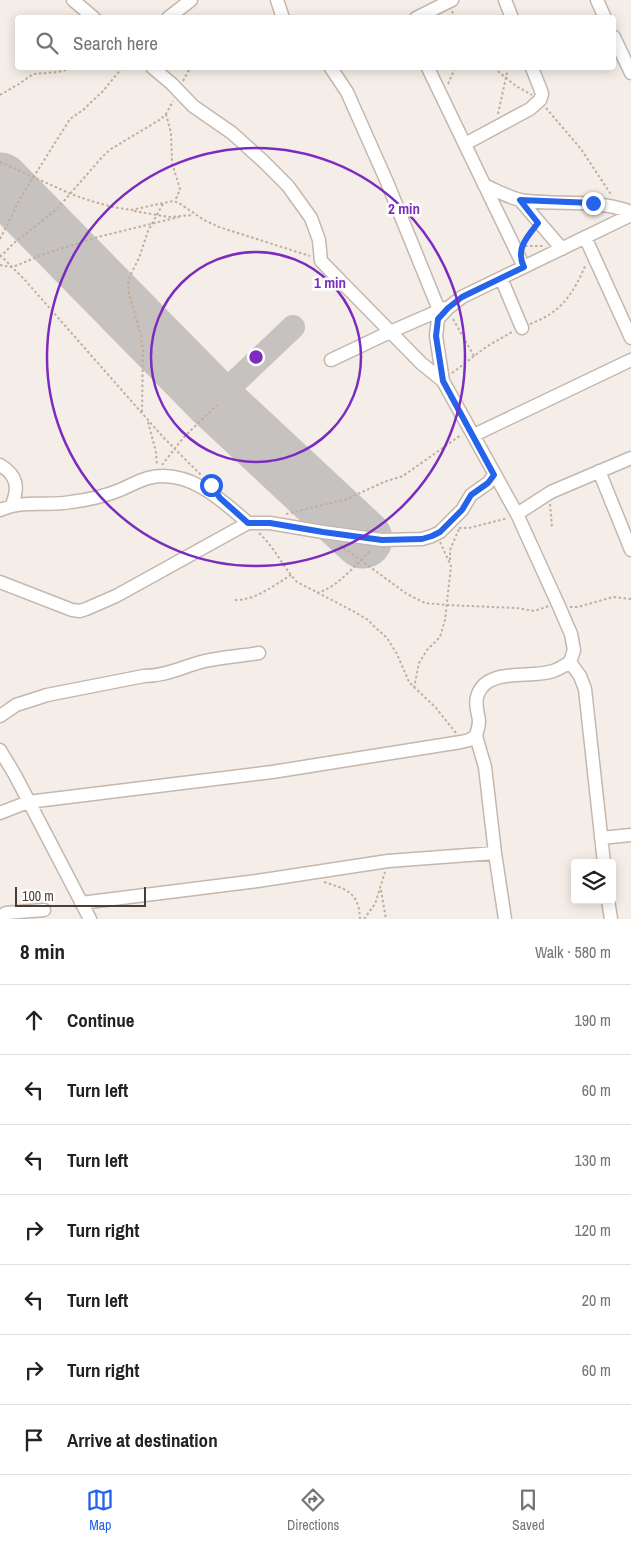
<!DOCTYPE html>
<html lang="en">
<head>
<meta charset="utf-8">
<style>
  :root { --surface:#fff; --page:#f2f2f2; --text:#222; --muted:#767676; --line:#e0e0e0; --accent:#2563eb }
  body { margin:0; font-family:"Archivo Narrow",sans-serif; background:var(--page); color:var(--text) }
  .controls { position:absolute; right:15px; bottom:15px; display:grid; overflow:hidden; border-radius:5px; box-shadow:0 2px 12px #0003 }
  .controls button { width:45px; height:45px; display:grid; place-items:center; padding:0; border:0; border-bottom:1px solid var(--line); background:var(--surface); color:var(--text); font:25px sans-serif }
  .scale { position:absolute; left:15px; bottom:12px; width:131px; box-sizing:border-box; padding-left:5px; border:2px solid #493e36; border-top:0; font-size:14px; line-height:18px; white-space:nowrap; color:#493e36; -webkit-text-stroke:4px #fff; paint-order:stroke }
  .stop { position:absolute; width:15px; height:15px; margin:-11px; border:4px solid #2563eb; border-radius:50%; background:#fff }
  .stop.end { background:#2563eb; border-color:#fff; box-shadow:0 1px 5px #0008 }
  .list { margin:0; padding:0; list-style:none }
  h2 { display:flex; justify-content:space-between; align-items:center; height:65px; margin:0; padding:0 20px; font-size:21px }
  h2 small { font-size:16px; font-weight:400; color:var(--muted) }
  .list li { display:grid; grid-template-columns:32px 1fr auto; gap:15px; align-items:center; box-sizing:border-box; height:70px; padding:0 20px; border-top:1px solid var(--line) }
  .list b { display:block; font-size:19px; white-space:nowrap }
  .list em { font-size:16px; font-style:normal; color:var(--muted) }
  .icon { flex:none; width:28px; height:28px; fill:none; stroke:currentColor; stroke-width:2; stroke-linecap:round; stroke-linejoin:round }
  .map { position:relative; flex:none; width:631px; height:919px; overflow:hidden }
  .search { position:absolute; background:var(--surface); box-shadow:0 2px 12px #0003; left:15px; right:15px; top:15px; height:55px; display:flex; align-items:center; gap:12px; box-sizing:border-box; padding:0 18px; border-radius:5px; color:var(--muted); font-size:19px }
  .sheet { height:555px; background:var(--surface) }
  nav { display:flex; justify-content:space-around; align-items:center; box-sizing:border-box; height:70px; border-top:1px solid var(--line); background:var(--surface); font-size:14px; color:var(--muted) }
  nav a { display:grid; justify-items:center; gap:2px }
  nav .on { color:var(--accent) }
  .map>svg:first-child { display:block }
</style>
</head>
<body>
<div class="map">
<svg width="631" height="919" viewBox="0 0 631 919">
  <rect width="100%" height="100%" fill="#f5eee8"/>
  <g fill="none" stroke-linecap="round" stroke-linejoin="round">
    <!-- taxiway -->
    <path stroke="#c6c2c0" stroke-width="24" d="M215,401L293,327"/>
    <!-- runway -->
    <path stroke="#c6c2c0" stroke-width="59" d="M0,182L215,401L363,539"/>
    <defs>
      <path id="minor" d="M73,0L94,18
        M277,0L283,18
        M505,0L512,18
        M597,0L605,18
        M168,18L191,0
        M416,18L452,0
        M614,37L631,73
        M153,68L172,84L193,106L232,133L263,161L288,186L311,218L319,240L321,261L421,363L443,381
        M331,68L347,92L387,182L439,310
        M428,68L524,267
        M465,144L530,109L540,100L542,94L540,88L532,68
        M484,185C498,191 513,200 527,201C563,205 596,199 631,212
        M520,200L562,249
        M585,237L631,338
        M501,278L522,328
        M331,360L390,332L445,308
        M474,435L631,360
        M0,465C17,475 19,487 12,505
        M599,471L631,550
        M0,510C26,499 46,507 71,502C87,500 105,496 120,490C129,486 138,481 148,478C187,468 221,499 248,523
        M517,514L551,492L631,458
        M0,582L72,610L80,611L86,609L116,596L248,523H270L323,532L382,540L422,539L432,536L440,532L462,510L471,495L488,483L494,475
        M570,662L580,676L585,689L604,863
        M0,716L16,705L47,695L144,676C167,676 184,666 205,661C222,657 241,656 259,653
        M476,736L485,767L495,853L505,919
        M0,750L15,775L90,919
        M0,813L28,802L272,772L461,742L469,740L476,736C477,731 479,726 479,721C478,711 474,703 478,694C488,667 531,679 553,671C559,669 565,665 570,662L574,650L571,634L558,604L517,514L443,381L436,336L438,319L448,308L462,297L631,215
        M601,838L631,835
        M608,900L611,919
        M81,903L257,881L388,861L495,853
        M0,917L6,913L44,910"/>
    </defs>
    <!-- minor casing -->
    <use href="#minor" stroke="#c4b7ad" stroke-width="15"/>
    <!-- path -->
    <path stroke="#c3ad9a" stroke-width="2" stroke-dasharray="2.5 2.5" stroke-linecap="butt" d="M452,11L455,18
      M494,68L516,86L532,95
      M183,81L190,68
      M448,84L455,68
      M0,95L19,84L33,74L58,72L74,68
      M546,108L581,149L612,196
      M166,114L171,133L172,163L180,189L177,197L174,200
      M498,114L508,68
      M0,162L71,194L91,201L113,207L131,210L173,201L179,203L204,220L219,227L310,256
      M134,211L169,217L193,215
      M0,239L21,197L70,119L83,110L103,91L122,68
      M524,243L533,230
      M525,246H543
      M0,255L24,279L163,437L201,475
      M0,257L14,243L57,209L103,156L111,149L161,119L166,114L173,101
      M0,265L11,267L18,265L44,254L98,237L179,217
      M453,319L474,356
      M530,324C562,312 573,294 586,264
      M452,373L486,347L512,332
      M142,412L143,350L141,335L129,294L128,284L130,276L139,258L148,231L164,202
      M148,422L156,452L157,466
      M162,465L183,438L217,405
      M550,504L552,527
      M286,514L347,499L384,482L403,476L461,435
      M459,528H469L508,518
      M259,533C276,549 282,566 297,582L353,611L368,620L377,629L387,638L397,654L409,682L436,708L456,733
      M340,545L407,594L425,603L447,605L517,608L534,611L549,606
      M450,560V550L459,529
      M317,593C338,587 355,565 371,550
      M235,600C256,600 273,586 291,575
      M570,607H578L613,597L631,599
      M414,688L419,663L427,650L440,637L445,620L451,566L440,542
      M324,882C346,889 359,892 360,919
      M381,890L386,919
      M364,919L375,904L385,872"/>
    <!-- minor -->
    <use href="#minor" stroke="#fff" stroke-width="12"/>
  </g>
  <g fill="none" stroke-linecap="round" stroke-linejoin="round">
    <!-- route -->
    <path stroke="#2563eb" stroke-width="6" d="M211,485L220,498L248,523H270L323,532L382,540L422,539L432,536L440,532L462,510L471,495L488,483L494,475L443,381L436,336L438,319L448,308L462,297L524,267C515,249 527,237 538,223L520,200L593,203"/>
  </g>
  <!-- distance rings -->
  <g fill="none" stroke="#7b2cbf" stroke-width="2.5">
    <circle cx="256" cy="357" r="105"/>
    <circle cx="256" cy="357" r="209"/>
  </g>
  <circle cx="256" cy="357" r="8" fill="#7b2cbf" stroke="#fff" stroke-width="2.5"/>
  <g font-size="15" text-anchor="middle" font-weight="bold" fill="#7b2cbf" stroke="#fff" stroke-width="5" stroke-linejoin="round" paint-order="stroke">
    <text x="404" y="214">2 min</text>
    <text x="330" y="288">1 min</text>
  </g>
</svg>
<div class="controls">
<button><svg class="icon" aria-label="layers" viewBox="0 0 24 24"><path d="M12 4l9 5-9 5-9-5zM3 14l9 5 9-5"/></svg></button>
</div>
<div class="scale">100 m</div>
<div class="stop" style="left:211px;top:485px"></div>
<div class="stop end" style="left:593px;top:203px"></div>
<div class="search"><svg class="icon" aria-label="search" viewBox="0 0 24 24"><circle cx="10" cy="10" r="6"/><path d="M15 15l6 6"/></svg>Search here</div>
</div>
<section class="sheet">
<h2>8 min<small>Walk · 580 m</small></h2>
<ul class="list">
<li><svg class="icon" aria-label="ahead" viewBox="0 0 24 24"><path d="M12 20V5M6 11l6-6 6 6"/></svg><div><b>Continue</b></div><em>190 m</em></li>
<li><svg class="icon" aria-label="left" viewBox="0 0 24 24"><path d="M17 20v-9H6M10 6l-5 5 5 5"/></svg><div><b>Turn left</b></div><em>60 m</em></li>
<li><svg class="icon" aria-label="left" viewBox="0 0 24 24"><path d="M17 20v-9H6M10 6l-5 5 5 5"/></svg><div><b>Turn left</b></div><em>130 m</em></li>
<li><svg class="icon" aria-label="right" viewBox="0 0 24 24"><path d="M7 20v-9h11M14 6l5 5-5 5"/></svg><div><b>Turn right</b></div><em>120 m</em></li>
<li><svg class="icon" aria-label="left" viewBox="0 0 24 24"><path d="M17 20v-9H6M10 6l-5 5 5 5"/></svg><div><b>Turn left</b></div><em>20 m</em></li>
<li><svg class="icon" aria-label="right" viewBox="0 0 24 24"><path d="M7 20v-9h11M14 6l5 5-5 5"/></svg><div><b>Turn right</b></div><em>60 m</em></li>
<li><svg class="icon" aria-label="arrive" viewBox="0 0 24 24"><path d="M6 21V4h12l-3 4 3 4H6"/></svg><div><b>Arrive at destination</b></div></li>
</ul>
</section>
<nav>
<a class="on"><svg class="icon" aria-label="map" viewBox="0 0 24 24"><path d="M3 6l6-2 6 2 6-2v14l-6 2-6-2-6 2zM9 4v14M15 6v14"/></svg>Map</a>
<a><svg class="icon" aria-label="directions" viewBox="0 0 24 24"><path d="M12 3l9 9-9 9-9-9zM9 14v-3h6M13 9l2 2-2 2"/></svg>Directions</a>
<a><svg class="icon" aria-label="saved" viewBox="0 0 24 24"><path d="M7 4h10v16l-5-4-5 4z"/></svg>Saved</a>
</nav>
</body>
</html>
